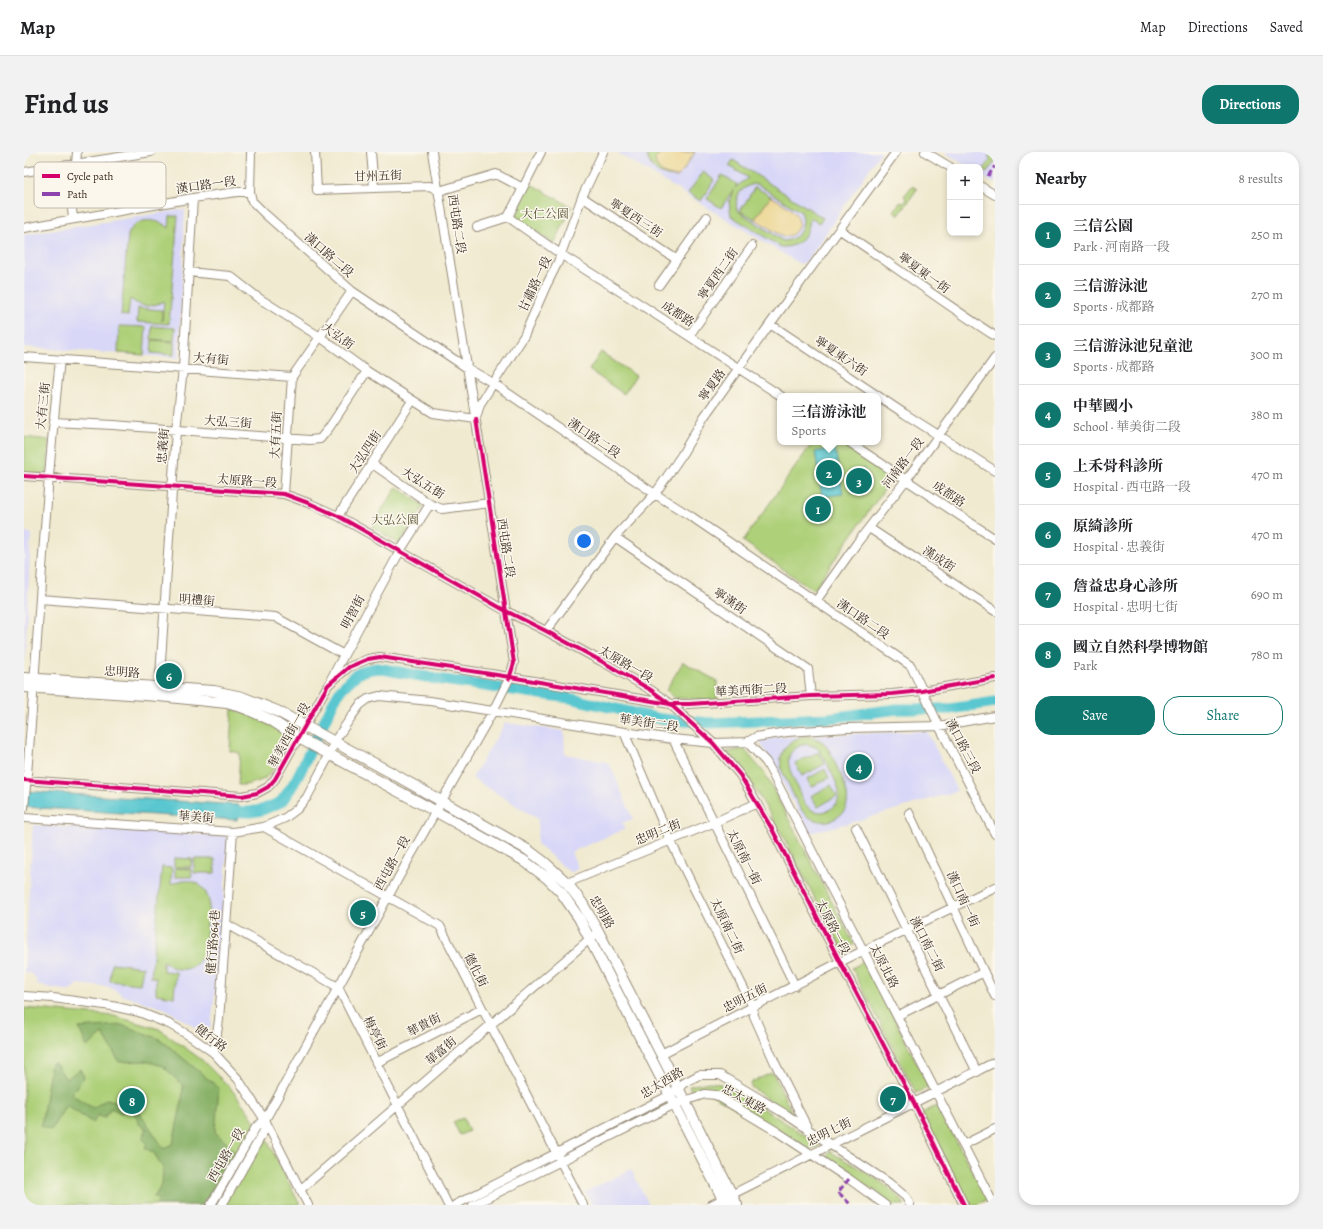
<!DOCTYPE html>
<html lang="en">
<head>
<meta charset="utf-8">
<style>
  :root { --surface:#fff; --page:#f2f2f2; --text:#202124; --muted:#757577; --line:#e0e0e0; --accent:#0f766e }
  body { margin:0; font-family:Alegreya,"Noto Serif TC",serif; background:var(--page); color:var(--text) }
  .controls { position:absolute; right:12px; top:12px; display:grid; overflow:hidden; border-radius:8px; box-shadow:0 2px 6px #0003 }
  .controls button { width:36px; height:36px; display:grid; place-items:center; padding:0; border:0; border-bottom:1px solid var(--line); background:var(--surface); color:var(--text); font:20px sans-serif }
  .you { position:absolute; left:560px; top:389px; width:14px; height:14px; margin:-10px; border:3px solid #fff; border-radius:50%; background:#1a73e8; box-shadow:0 0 0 6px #1a73e833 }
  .badge { display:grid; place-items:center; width:26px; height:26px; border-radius:50%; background:var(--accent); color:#fff; font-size:13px; font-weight:700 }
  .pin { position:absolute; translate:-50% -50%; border:2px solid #fff; box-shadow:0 1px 4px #0006 }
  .popup { position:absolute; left:753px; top:241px; width:104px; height:52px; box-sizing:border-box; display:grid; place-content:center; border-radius:8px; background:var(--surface); filter:drop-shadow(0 1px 3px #0005); font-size:13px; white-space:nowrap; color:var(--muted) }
  .popup b { font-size:15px; color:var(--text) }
  .popup::after { content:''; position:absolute; left:50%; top:100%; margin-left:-8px; border:8px solid transparent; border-top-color:var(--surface) }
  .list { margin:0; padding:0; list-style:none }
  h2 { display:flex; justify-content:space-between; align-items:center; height:52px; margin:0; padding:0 16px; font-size:17px }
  h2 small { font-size:13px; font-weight:400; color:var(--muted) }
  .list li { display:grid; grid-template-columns:26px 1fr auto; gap:12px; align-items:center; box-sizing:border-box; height:60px; padding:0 16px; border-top:1px solid var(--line) }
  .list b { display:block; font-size:15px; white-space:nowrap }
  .list p { margin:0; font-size:13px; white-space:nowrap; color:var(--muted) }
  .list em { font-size:13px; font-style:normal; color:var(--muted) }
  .actions { display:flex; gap:8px; padding:12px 16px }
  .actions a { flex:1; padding:9px 0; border:1px solid var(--accent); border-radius:16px; text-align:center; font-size:14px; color:var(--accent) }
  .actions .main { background:var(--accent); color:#fff }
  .map { position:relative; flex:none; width:971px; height:1053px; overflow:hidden; border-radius:16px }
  header { display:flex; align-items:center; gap:24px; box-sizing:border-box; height:56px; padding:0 20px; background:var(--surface); border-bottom:1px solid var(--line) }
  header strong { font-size:19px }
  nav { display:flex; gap:22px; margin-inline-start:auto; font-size:14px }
  .intro { display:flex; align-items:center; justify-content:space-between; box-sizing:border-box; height:96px; padding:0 24px }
  h1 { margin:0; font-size:28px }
  .button { padding:10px 18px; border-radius:16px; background:var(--accent); color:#fff; font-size:14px; font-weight:700 }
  main { display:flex; gap:24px; padding:0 24px }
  aside { flex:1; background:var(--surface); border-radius:16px; box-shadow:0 2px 6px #0003 }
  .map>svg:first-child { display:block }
</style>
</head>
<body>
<header>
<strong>Map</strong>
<nav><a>Map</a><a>Directions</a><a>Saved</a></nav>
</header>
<div class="intro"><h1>Find us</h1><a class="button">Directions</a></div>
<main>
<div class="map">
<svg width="971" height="1053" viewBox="0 0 971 1053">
  <rect width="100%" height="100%" fill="#fbf7ec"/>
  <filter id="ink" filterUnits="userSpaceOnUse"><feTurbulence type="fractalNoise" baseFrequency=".025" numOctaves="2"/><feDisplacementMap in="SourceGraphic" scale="8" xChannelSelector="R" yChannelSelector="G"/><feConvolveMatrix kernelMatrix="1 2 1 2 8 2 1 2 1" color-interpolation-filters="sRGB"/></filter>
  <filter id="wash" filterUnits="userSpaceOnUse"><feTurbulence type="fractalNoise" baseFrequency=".012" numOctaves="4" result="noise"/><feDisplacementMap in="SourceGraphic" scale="16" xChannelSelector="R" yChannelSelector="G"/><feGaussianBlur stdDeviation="0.9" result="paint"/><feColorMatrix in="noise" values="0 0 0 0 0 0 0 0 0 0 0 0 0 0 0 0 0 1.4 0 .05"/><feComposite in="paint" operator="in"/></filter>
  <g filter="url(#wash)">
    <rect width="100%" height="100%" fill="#f0ead0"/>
    <!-- built -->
    <path fill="#d8d7f8" d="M592,0H857L783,109L776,112Z
      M920,0H971V32L956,23V15H944Z
      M161,57L155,206L0,195V83Z
      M0,381H7L1,507H0Z
      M481,571L540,579L541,602L582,610L587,615L609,667L598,671L601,677L547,700L554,716L547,721L513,692L514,667L448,626Z
      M903,579L933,639L833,669L786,681L736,590L752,585Z
      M9,673L201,684L204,688L197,786L187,875L179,880L142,857L100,844L85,835L54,832L46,839L13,833L12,827L7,821L0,820Z
      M607,1017L625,1053H568L561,1040Z"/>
    <!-- green -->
    <path fill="#aed079" stroke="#747d4c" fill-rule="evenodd" d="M626,0H671L658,20L653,25C638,25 627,19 623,4Z
      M967,2L971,5V10L963,20L959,18L967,8L964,5Z
      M709,8L799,66L795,71L786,66C785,83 775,96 757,95L707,64L705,50L709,38L697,56L683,47L698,23L713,32L711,36L717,31L724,26L705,14ZM730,32H733L777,60C783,75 774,88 759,89L713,58C710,45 717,35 730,32Z
      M679,20L690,28L677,49L664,41Z
      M505,31L548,55L530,92L489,63Z
      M888,34L893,37L875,63L870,59L877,49L879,50L882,49V47L880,44Z
      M731,35L747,44L731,67L716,59Z
      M146,64H154L145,172L113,170L114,156L138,158V169L140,149C126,156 119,156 106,147L104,164L97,163L104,83C111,64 133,66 145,76Z
      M95,174L122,175L120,203L94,201Z
      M128,174L151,176L150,189L127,187Z
      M128,188L150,190V203L127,201Z
      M577,200L612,224L600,242L565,218Z
      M0,285L25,288L23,323L0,321Z
      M789,290H818L869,325L789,438L719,389Z
      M373,335L400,354L375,392L347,374Z
      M659,510L693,529V548L651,546L642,538Z
      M208,557L226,562L262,581C256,601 253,626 229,631C224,633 219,633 214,633L216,601L206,599Z
      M783,584C789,585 795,587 800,591C806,598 809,607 813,615C821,633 834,657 808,668C800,671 789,669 782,663C776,658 772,648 768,640C765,632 759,624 757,615C754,598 767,585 783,584ZM778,593C784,592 790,593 795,598C799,602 814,633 815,639C815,642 815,645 814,648C810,660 793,664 784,655C779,651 777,643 774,637C767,621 755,601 778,593Z
      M720,597L741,622L830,792L818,799L758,682L732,639L703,600Z
      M795,600L801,612L778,624L771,611Z
      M801,617L805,626L787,635L783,627Z
      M807,633L813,644L794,655L787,644Z
      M150,706L168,707L167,715H150Z
      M170,707H191V721H170Z
      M138,715L148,716L147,732L159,728L166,729L175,732L181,739L185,748V752L181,798C177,811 165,821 150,816C146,815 143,811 139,809V819L152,820L150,845L132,842V826L127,825Z
      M151,716L167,717L168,725H151Z
      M841,809L905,935L892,941L828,816Z
      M88,811L119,815L116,832L86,829Z
      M0,856L90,864L135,877L178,908L208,938L224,959L243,988L276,1053H0Z
      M747,921L750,922L768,961L766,963L727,935L728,930Z
      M685,930L696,932L729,950L796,993L787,998L681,939L668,941L665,934Z
      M913,954L964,1047L952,1053H945L898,961Z
      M439,966L445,979L436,983L429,970Z
      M805,999C827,1012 868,1032 881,1053H867L854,1041L802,1009Z"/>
    <!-- forest -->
    <path fill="#8ab269" stroke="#626e44" d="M98,873L136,887L195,936L191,980L211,999L179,1053H131L135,1048L130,1045L138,1033L139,1016L130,1001L121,996L123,991L118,986L123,977L114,971C114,962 105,956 97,961L87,956L80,966L74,963L69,971L42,953L27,978L17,974L27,911H31L42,927L56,917L60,925L47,942L69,956L83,947L112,955L140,997L149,991L158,949L159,934L139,914L122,909L95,910L79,882L63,895L55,876Z"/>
    <!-- sand -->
    <path fill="#eeda9e" stroke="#94825e" d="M637,0H671L658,20L653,25C640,23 634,21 631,7Z
      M747,44C757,51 779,60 774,75C771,82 767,84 759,85L731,67Z"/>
    <!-- water -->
    <path fill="#5ac7d0" stroke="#4a7877" d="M811,296L819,342L798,345L791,300Z
      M840,317L844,338L829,341L826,320Z
      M0,639L215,653L213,668L0,655Z"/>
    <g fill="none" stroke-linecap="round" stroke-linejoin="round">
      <!-- river -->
      <path stroke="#5ac7d0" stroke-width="11" d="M201,659L226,660L238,658L257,650L267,636L274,624L310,549L317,537L332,523L342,518L353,516L419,528L545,546L637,567L686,571L805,566L873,557H926L971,550"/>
    </g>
  </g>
  <g filter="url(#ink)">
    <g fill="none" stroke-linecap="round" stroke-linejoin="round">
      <defs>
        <path id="minor" d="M227,0L226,40L228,49L241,62L328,139L443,216L469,231L631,342L668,365L887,514L915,574L971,682
          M291,0L293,38L406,34L415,39L472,22L499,36L484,65L538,103L605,145L757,244
          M347,0L350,36
          M901,0L926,15
          M0,20L127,0
          M956,34L971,43
          M499,36L517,0
          M558,45L652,107
          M49,66L48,57L53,0
          M453,75L484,65
          M0,76L169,46L213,40H226
          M816,78C868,112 918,150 971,184
          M164,120L206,124L233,145L296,185L343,219L409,261L452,267
          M635,133L683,65
          M746,172L881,262L971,319
          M665,184L728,94
          M0,205L268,225L328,139
          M453,263L456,252L500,184L522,134L534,110L558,45L579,0
          M29,270L89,273L286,288L296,287L305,276L343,219
          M825,290L971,387
          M347,311L406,352L418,357L466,351
          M0,324L260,342L287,352L314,364L482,459L522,479L577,509L627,538L646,552L689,591L716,623L748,677L816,810L890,951L940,1053
          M260,342L268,225
          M314,364L388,249
          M845,376L971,459
          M591,385L784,517L787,544
          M16,447L251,465L320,503
          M792,449L833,391L882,328L971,206
          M522,479L591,385L631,342L657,304L680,265L746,172L872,0
          M307,527L376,399L406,352
          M135,540L152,278L159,217L169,46
          M600,580L646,688L729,855L730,864L751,911L784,977
          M649,587L771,834
          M723,590L742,610L749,623L970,1053
          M0,628L218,644L233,641L244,635L251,627L304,533L325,515L344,507L356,505L486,525L646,552H665L787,544L868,542L898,539L971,526
          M0,656C14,507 19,357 36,208
          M885,661L971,844
          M0,666L209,680L240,675L261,666L273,657L283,645L306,602L310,590L328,564L336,553L344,547L355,544L406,549L600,580L649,587L689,591L723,590L732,585L763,580L824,576L915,574L971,564
          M240,675L416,774L559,1053
          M832,676L953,920
          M543,731L689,671L733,651
          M202,772L314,835L424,1053
          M0,844L29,846L88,854L115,860L145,872L166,884L190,901L214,927L241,968L284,1053
          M873,864L960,820
          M190,901L195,868L209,680
          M637,902L816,810L971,735
          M352,911L458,857
          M939,993L971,977
          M276,1038L569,784
          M187,1053L232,975L241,968
          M198,1053L240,979L241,968L387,703L469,559L485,527L490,511L463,337L408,0
          M431,1053L646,943L660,931L675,923H696L763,963L807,993L865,1031L882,1045L886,1053
          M449,1053L651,952L681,942L692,943L752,979L825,1027L861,1053
          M687,1053L971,910"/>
        <path id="major" d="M0,526L190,539L218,545L253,559L366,620L504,698L520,710L543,731L558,751L574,779L637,902L713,1053
          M0,535L135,544L203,551L220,556L247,568L275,586L411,659L499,708L523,726L537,740L555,766L702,1053"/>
      </defs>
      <!-- minor casing -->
      <use href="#minor" stroke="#968a77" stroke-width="10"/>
      <!-- major casing -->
      <use href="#major" stroke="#968a77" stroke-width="12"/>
      <!-- minor -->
      <use href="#minor" stroke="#fff" stroke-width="8"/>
      <!-- major -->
      <use href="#major" stroke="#fff" stroke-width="10"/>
      <!-- quiet -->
      <path stroke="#8e44ad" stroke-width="3" stroke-dasharray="6 3" stroke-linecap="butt" d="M964,24L971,14
        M825,1027L814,1040L827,1053"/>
      <defs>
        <path id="cycleway" d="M452,267L490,511L485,527
          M0,324L260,342L287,352L314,364L482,459L522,479L577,509L627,538L646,552L689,591L716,623L748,677L816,810L890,951L940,1053
          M0,628L218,644L233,641L244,635L251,627L304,533L325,515L344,507L356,505L486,525L646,552H665L787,544L868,542L898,539L971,526"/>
      </defs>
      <!-- cycleway casing -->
      <use href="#cycleway" stroke="#fbf7ec" stroke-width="6"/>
      <!-- cycleway -->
      <use href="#cycleway" stroke="#d6006c" stroke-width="4"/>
    </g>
  </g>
  <g text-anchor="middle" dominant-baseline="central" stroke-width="3" stroke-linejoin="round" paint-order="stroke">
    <!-- street labels -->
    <g font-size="12" fill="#3b2a1e" stroke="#fbf7ec">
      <text transform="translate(354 24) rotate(-2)">甘州五街</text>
      <text transform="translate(182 33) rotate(-8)">漢口路一段</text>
      <text transform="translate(612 66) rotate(33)">寧夏西三街</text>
      <text transform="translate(433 72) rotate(81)">西屯路二段</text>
      <text transform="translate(305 103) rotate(41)">漢口路二段</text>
      <text transform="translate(900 121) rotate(36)">寧夏東一街</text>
      <text transform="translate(694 122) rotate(-55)">寧夏西二街</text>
      <text transform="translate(511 132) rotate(-65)">甘肅路一段</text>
      <text transform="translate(654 162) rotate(33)">成都路</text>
      <text transform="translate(314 184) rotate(36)">大弘街</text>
      <text transform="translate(817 204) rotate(34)">寧夏東六街</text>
      <text transform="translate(187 207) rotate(4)">大有街</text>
      <text transform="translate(688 233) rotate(-54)">寧夏路</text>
      <text transform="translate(19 254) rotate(-84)">大有三街</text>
      <text transform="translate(204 270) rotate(4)">大弘三街</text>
      <text transform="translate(252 283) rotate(-87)">大有五街</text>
      <text transform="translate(570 286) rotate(34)">漢口路二段</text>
      <text transform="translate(139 294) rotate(-86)">忠義街</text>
      <text transform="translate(341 300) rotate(-57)">大弘四街</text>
      <text transform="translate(879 311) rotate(-53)">河南路一段</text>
      <text transform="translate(223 329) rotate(4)">太原路一段</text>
      <text transform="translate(399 331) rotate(32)">大弘五街</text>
      <text transform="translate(925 342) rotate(34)">成都路</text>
      <text transform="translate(482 396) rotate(81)">西屯路二段</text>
      <text transform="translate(915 407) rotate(33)">漢成街</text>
      <text transform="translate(173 448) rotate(4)">明禮街</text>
      <text transform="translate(706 449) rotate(34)">寧漢街</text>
      <text transform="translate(329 460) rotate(-62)">明智街</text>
      <text transform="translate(839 467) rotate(34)">漢口路二段</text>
      <text transform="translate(602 512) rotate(30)">太原路一段</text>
      <text transform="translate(98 520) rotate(4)">忠明路</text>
      <text transform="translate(727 538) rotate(-3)">華美西街二段</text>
      <text transform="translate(625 571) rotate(8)">華美街二段</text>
      <text transform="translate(265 583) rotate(-61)">華美西街一段</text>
      <text transform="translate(939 594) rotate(62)">漢口路三段</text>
      <text transform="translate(172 665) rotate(4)">華美街</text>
      <text transform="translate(634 680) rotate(-22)">忠明二街</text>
      <text transform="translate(720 705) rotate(63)">太原南一街</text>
      <text transform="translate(368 711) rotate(-61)">西屯路一段</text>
      <text transform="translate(939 747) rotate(65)">漢口南一街</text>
      <text transform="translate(578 760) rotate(60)">忠明路</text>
      <text transform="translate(703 774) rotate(64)">太原南二街</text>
      <text transform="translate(809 775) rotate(63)">太原路一段</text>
      <text transform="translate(189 790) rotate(-86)">健行路964巷</text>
      <text transform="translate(903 792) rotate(63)">漢口南二街</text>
      <text transform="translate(860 814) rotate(63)">太原北路</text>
      <text transform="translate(452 818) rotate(63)">德化街</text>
      <text transform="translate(721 846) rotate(-27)">忠明五街</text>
      <text transform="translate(400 873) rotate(-27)">華貴街</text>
      <text transform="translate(351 881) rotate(63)">梅亭街</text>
      <text transform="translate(187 886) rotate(37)">健行路</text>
      <text transform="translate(417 899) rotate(-41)">華富街</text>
      <text transform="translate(638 931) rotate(-31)">忠太西路</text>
      <text transform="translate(720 947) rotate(29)">忠太東路</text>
      <text transform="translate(805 980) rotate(-26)">忠明七街</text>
      <text transform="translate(202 1003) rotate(-60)">西屯路一段</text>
    </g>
    <!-- park labels -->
    <g font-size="12" fill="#585435" stroke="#fbf7ec">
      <text x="521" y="62">大仁公園</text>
      <text x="371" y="368">大弘公園</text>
    </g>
  </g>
  <!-- legend -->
  <rect x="10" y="10" width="132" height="46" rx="6" fill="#fbf7ec" stroke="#c1baae" stroke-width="1"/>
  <rect x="18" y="22" width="18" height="4" fill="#d6006c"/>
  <rect x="18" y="40" width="18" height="4" fill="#8e44ad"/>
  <g font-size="11" fill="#3b2a1e">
    <text x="43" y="28">Cycle path</text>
    <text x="43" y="46">Path</text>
  </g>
</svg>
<div class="controls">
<button>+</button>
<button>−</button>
</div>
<div class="you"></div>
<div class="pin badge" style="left:794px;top:357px">1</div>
<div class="pin badge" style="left:805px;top:321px">2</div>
<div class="popup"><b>三信游泳池</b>Sports</div>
<div class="pin badge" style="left:835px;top:329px">3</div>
<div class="pin badge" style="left:835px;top:615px">4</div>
<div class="pin badge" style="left:339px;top:761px">5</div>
<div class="pin badge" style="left:145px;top:524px">6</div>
<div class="pin badge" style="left:869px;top:947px">7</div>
<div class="pin badge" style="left:108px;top:949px">8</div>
</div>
<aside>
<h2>Nearby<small>8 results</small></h2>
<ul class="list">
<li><span class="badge">1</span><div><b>三信公園</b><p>Park · 河南路一段</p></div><em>250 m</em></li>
<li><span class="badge">2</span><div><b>三信游泳池</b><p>Sports · 成都路</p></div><em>270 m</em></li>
<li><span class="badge">3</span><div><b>三信游泳池兒童池</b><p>Sports · 成都路</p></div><em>300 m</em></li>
<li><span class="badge">4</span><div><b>中華國小</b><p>School · 華美街二段</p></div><em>380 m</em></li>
<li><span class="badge">5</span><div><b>上禾骨科診所</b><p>Hospital · 西屯路一段</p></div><em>470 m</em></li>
<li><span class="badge">6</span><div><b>原綺診所</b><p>Hospital · 忠義街</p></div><em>470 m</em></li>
<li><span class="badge">7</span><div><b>詹益忠身心診所</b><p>Hospital · 忠明七街</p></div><em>690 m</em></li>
<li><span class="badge">8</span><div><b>國立自然科學博物館</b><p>Park</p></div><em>780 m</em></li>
</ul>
<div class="actions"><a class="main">Save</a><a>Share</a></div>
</aside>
</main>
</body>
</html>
